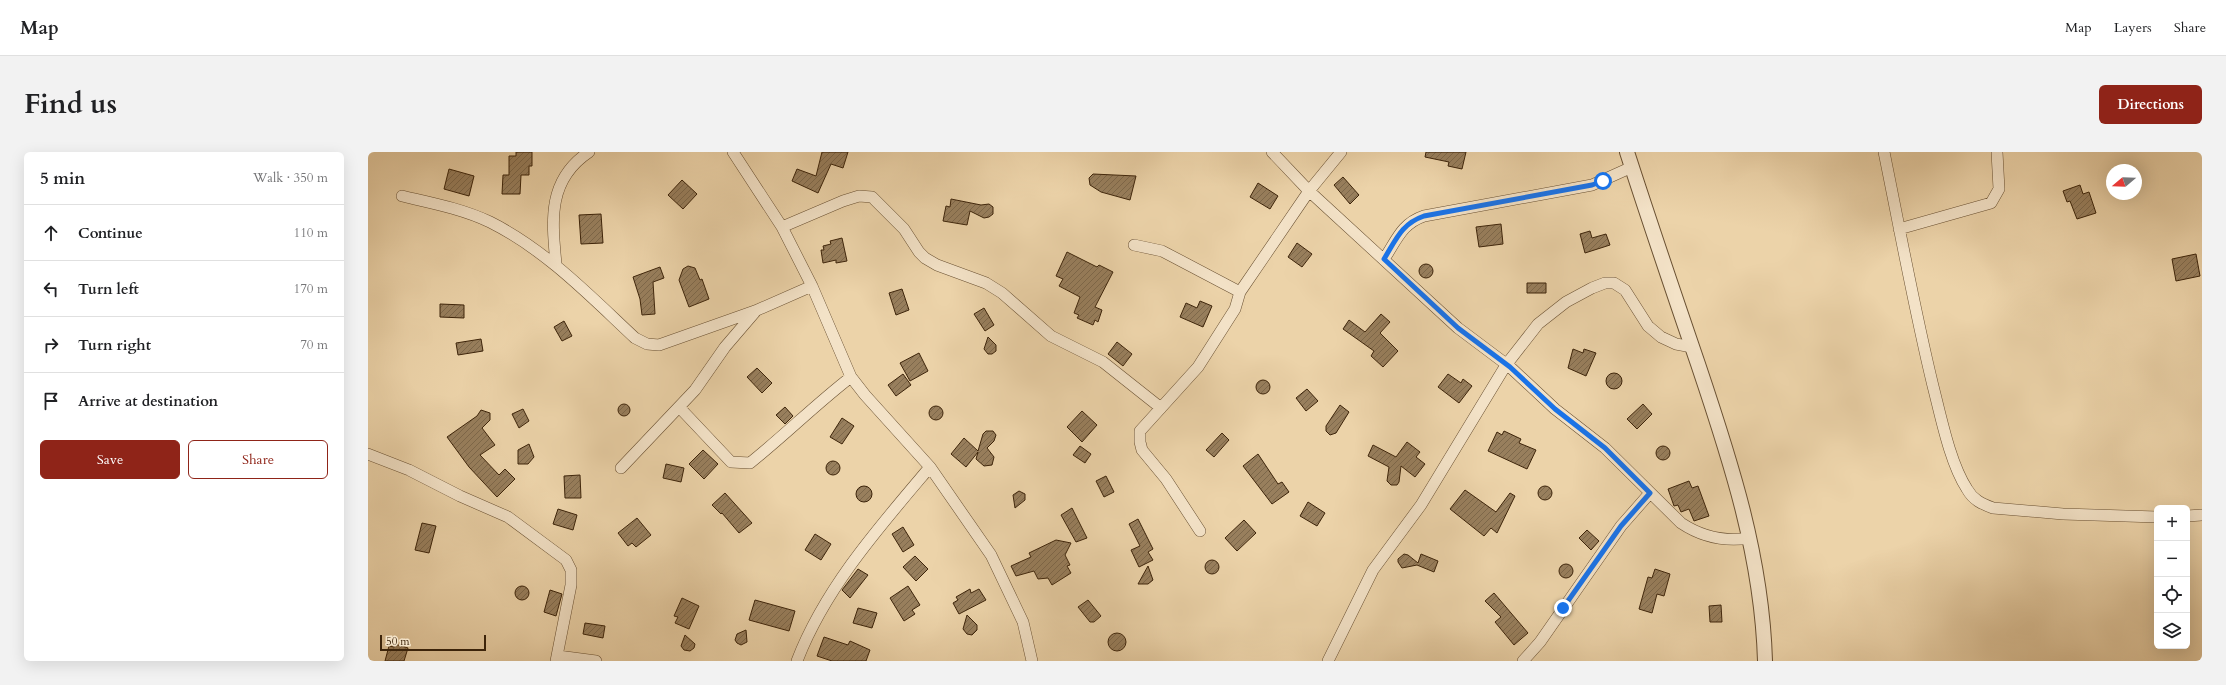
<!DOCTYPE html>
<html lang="en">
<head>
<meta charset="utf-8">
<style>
  :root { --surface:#fff; --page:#f2f2f2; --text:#202124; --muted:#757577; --line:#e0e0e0; --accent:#8f2418 }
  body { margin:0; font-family:Cardo,serif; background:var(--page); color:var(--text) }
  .controls { position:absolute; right:12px; bottom:12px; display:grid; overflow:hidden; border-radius:6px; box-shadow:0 4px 16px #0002 }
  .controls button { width:36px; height:36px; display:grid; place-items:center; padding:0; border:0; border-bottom:1px solid var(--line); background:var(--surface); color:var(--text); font:20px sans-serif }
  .compass { position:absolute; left:1738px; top:12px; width:36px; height:36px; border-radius:50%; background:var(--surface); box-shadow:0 4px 16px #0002; rotate:251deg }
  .scale { position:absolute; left:12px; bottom:10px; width:106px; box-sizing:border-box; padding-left:4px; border:2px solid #3d240a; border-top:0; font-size:11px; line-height:14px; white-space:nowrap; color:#3d240a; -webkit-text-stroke:3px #f3e2c7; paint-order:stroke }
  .stop { position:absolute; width:12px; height:12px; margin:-9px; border:3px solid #1a73e8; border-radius:50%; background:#fff }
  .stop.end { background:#1a73e8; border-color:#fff; box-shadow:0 1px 4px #0008 }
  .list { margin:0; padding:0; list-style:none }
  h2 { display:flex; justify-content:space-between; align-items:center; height:52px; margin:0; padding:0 16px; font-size:17px }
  h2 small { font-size:13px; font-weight:400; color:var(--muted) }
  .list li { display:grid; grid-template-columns:26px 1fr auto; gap:12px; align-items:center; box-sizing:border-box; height:56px; padding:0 16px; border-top:1px solid var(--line) }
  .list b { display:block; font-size:15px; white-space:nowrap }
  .list em { font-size:13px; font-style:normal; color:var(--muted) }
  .actions { display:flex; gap:8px; padding:12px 16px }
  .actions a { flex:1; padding:9px 0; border:1px solid var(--accent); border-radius:6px; text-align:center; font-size:14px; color:var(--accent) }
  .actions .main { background:var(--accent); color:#fff }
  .icon { flex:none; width:22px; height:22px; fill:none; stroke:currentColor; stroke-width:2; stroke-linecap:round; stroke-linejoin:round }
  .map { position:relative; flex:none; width:1834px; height:509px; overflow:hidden; border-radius:6px }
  header { display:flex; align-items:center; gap:24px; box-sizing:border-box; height:56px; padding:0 20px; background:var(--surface); border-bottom:1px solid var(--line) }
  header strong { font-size:19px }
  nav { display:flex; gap:22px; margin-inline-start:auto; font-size:14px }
  .intro { display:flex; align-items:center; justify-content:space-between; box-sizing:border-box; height:96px; padding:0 24px }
  h1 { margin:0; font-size:28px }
  .button { padding:10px 18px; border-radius:6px; background:var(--accent); color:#fff; font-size:14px; font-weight:700 }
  main { display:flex; gap:24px; padding:0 24px }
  aside { flex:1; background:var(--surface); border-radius:6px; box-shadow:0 4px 16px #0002 }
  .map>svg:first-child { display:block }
</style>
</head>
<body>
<header>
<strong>Map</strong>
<nav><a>Map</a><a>Layers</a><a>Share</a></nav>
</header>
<div class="intro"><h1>Find us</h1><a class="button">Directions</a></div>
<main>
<aside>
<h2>5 min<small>Walk · 350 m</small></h2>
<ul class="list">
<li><svg class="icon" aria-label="ahead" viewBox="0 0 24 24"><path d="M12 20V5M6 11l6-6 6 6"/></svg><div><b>Continue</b></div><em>110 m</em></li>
<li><svg class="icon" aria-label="left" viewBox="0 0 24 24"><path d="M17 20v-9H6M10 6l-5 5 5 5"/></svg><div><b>Turn left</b></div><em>170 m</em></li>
<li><svg class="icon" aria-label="right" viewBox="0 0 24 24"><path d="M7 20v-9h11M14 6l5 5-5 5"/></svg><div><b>Turn right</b></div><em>70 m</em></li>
<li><svg class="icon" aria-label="arrive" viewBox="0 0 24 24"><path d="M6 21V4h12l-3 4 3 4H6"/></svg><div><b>Arrive at destination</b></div></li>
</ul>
<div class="actions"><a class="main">Save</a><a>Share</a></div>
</aside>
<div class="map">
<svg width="1834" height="509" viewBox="0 0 1834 509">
  <defs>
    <pattern id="building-hatch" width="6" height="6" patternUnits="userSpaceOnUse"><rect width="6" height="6" fill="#987f5d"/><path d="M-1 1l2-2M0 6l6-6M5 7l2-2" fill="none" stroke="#7d684b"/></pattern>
  </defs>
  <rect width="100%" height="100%" fill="#ecd3a9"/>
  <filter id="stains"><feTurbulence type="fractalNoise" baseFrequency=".005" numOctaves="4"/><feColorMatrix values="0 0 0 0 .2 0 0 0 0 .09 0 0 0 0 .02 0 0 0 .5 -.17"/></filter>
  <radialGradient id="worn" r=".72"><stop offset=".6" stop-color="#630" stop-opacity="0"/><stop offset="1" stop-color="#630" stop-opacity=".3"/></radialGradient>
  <!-- building -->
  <path fill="url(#building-hatch)" stroke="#3d240a" d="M148,0H164V14H161V23H153L152,42H134L135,23H141V4H148Z
    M454,0H480L475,16L463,12L450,41L424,29L429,17L448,24Z
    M1058,0H1098L1094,17L1080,14L1081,10L1057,5Z
    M81,17L106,24L101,44L76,37Z
    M725,22L768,24L762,48L733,40L722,33L721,26Z
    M975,25L991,43L982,52L966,33Z
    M314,28L329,42L315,57L300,43Z
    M890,31L910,44L902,57L882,45Z
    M1712,33L1715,42L1721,40L1728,61L1709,67L1702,49L1699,50L1695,39Z
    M583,47L613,53L621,52L625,55V62L621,65L616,66L602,59L599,73L575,69L578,54L582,55Z
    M233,62L235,91L213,92L211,63Z
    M1133,72L1135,92L1111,95L1108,75Z
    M1222,79L1224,86L1238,82L1242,93L1217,101L1212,82Z
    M474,86L479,109L468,111V108L455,111L453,98H456L455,94L463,92L462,89Z
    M929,91L944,102L934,115L920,105Z
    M699,100L729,115L731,113L745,120L727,155L734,158L730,170L727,168L725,173L709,166L711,163L706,161L712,145L691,134L695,127L688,124Z
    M1828,102L1832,124L1808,129L1804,107Z
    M1051 119a7 7 0 1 1 14 0a7 7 0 1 1-14 0Z
    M320,114L327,116L332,128L334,127L341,147L321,155L311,128L315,117Z
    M292,115L296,126L285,130L287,162L274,163L272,147L265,125Z
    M1159,131H1178V141H1159Z
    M534,137L541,158L528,163L521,141Z
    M832,149L844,154L835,175L812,165L818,151L829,156Z
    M72,152L96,153V166L72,165Z
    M616,156L626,173L617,179L606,162Z
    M1013,162L1022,170L1012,181L1030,199L1015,215L1003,204L1006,199L975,177L981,168L997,180Z
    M196,169L204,184L194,189L186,175Z
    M620,185L628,193V199L624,202H620L616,197Z
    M113,187L115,199L90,203L88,191Z
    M749,190L764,202L755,214L740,202Z
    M1205,197L1215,201L1216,197L1228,201L1218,224L1200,216Z
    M551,201L560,219L542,229L532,211Z
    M389,216L404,231L394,241L379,225Z
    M1238 229a8 8 0 1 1 16 0a8 8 0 1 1-16 0Z
    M535,222L543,233L528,244L520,233Z
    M1080,222L1093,231L1095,227L1104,234L1091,251L1070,235Z
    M888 235a7 7 0 1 1 14 0a7 7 0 1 1-14 0Z
    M939,237L950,249L938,259L928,246Z
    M1275,252L1284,262L1269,277L1259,267Z
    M250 258a6 6 0 1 1 12 0a6 6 0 1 1-12 0Z
    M972,253L981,260L968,281L962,283L958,279V274Z
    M561 261a7 7 0 1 1 14 0a7 7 0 1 1-14 0Z
    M417,255L425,264L417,272L408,263Z
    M155,257L161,269L151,276L144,262Z
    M113,258L122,261V268L114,276L127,293L112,303L131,323L137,317L147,327L129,345L101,315L79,285L109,264Z
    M714,259L729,273L714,290L699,275Z
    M474,266L486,274L474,292L462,285Z
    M618,279H625L628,283L626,289L619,296L626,305L624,313L616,314L608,307L610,300L598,315L583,302L596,286L610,299L615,282Z
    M1136,279L1153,287L1151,291L1168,298L1159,317L1120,299L1129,280L1134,283Z
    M854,281L861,288L846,305L838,298Z
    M1039,290L1052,300L1048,305L1057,312L1047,325L1033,314L1031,330L1029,333H1023L1019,329L1021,315L1000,304L1005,293L1028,305Z
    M161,292L166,305L160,312H150V298Z
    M1288 301a7 7 0 1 1 14 0a7 7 0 1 1-14 0Z
    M712,294L723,302L717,311L705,303Z
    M335,298L350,312L336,327L321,312Z
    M890,302L910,332L914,330L921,340L904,352L875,314Z
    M458 316a7 7 0 1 1 14 0a7 7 0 1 1-14 0Z
    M298,312L316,316L313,330L295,326Z
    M212,323L213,346H197L196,324Z
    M738,324L746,340L736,345L728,329Z
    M1321,329L1324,336L1330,334L1341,364L1326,369L1321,357L1313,360L1310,353L1306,354L1300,337Z
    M1170 341a7 7 0 1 1 14 0a7 7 0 1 1-14 0Z
    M488 342a8 8 0 1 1 16 0a8 8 0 1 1-16 0Z
    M1097,338L1128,360L1142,341L1147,344L1129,381L1123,376L1116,384L1082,357Z
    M651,339L657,342V348L647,356L645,343Z
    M357,341L384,371L371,381L354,361L353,362L344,353Z
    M940,350L957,361L949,374L932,364Z
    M704,356L719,386L708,390L693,363Z
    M190,357L209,363L205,378L185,372Z
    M269,366L283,383L268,395L264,391L260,394L250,381Z
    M770,367L785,397L780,400L785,408L771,415L763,398L772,394L761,372Z
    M876,368L888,381L869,399L857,386Z
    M54,371L68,374L61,401L47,398Z
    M535,375L546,393L535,400L524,382Z
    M1219,378L1231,389L1223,398L1211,386Z
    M447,382L463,392L453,408L437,398Z
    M688,388L703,391L697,403L702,413L699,414L703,421L684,433L680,426L670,427L666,419L648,424L643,414L663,405L661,401Z
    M1036,402L1040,403L1050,411L1053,402L1070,409L1066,420L1049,413L1034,416L1030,410V407Z
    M547,404L560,417L548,429L535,415Z
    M837 415a7 7 0 1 1 14 0a7 7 0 1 1-14 0Z
    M1191 419a7 7 0 1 1 14 0a7 7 0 1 1-14 0Z
    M780,414L785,428L780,432H770Z
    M490,417L500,423L482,446L474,438Z
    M1287,417L1302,422L1296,444L1289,442L1284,461L1271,457L1280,425L1284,426Z
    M540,434L552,453L544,458L547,462L536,469L522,446Z
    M147 441a7 7 0 1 1 14 0a7 7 0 1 1-14 0Z
    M602,437L603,441L611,437L618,448L591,462L585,451L590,448L588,445Z
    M182,438L194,442L188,464L176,460Z
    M1126,441L1160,481L1146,493L1127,470L1133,465L1117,449Z
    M314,446L331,454L321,477L307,471L310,465L306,464Z
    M387,448L427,459L421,479L381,468Z
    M720,448L733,464L726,470H722L710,455Z
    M1353,453L1354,470H1342L1341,454Z
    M490,456L509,461L504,476L485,471Z
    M599,463L609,473V478L604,483L599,482L595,477Z
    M217,471L237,474L235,486L215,482Z
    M378,478L379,490L373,493L369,491L367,488L369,482Z
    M740 490a9 9 0 1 1 18 0a9 9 0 1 1-18 0Z
    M317,483L327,492L326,496L322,499L316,498L313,494Z
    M456,485L480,493L482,489L502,498L498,509H464L449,504Z
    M27,492L40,496L36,509H17L21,494L26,495Z"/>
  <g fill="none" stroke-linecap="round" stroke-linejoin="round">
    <defs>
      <path id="minor" d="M365,0L414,75L444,134L483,225L497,243L562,315L623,403L655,470L664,509
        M904,0L941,39L1090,176L1142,215L1187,257L1237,296L1313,371C1334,385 1357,390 1382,386
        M1516,0C1532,78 1546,156 1565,234C1573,265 1582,311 1599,337C1605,348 1614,352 1625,356L1695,362L1789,365
        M34,44C64,51 95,57 122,70C178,98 222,144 267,186L279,192L291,193L387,159L444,134
        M414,75L475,49L491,44L504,45L536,77L551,100L557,106L569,113L618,131L634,141L683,184L735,210L793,256
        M1531,77L1623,51L1631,37L1629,0
        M766,93L794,99L872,140
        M1016,107C1029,88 1033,72 1056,64L1224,33L1264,15
        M188,112C184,69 179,28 221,0
        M311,255L363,310L382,311C417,283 448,252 483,225
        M0,302L41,318L92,344L140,365L198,408L203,418V433L188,509
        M253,316L327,238L357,195L387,160
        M1819,364L1834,363
        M832,379L798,327L774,298L772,290V279L830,215L867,157L872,140L941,39L973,0
        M190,504L228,509
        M429,509C457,436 512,374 562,315
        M960,509L1005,418L1053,353L1138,213L1170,172L1198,150L1224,136L1237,131H1246L1257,138L1280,174L1293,185L1308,192L1324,195
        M1155,509L1172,490L1253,374L1282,341"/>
      <path id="tertiary" d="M1259,0C1282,71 1306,142 1330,212C1363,310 1394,405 1397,509"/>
    </defs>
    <!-- minor casing -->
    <use href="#minor" stroke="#695032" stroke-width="12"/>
    <!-- tertiary casing -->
    <use href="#tertiary" stroke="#695032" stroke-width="16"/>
    <!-- minor -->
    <use href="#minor" stroke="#f3e2c7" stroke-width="11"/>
    <!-- tertiary -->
    <use href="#tertiary" stroke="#f3e2c7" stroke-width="14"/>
  </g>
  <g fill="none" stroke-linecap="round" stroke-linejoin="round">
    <!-- route -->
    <path stroke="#1a73e8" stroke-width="5" d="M1195,456L1253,374L1282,341L1237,296L1187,257L1142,215L1090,176L1016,107C1028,88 1033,72 1056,64L1224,33L1235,29"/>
  </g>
  <rect width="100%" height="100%" filter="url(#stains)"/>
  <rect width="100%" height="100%" fill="url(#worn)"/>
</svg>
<div class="controls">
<button>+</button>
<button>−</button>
<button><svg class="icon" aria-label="locate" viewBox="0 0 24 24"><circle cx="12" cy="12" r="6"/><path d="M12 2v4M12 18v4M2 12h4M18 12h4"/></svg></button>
<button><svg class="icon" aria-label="layers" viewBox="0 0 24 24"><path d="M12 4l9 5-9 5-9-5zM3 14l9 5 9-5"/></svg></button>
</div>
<svg class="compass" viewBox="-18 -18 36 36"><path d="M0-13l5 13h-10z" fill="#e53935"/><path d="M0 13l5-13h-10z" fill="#757577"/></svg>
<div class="scale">50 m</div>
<div class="stop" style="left:1235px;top:29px"></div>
<div class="stop end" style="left:1195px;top:456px"></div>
</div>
</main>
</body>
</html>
